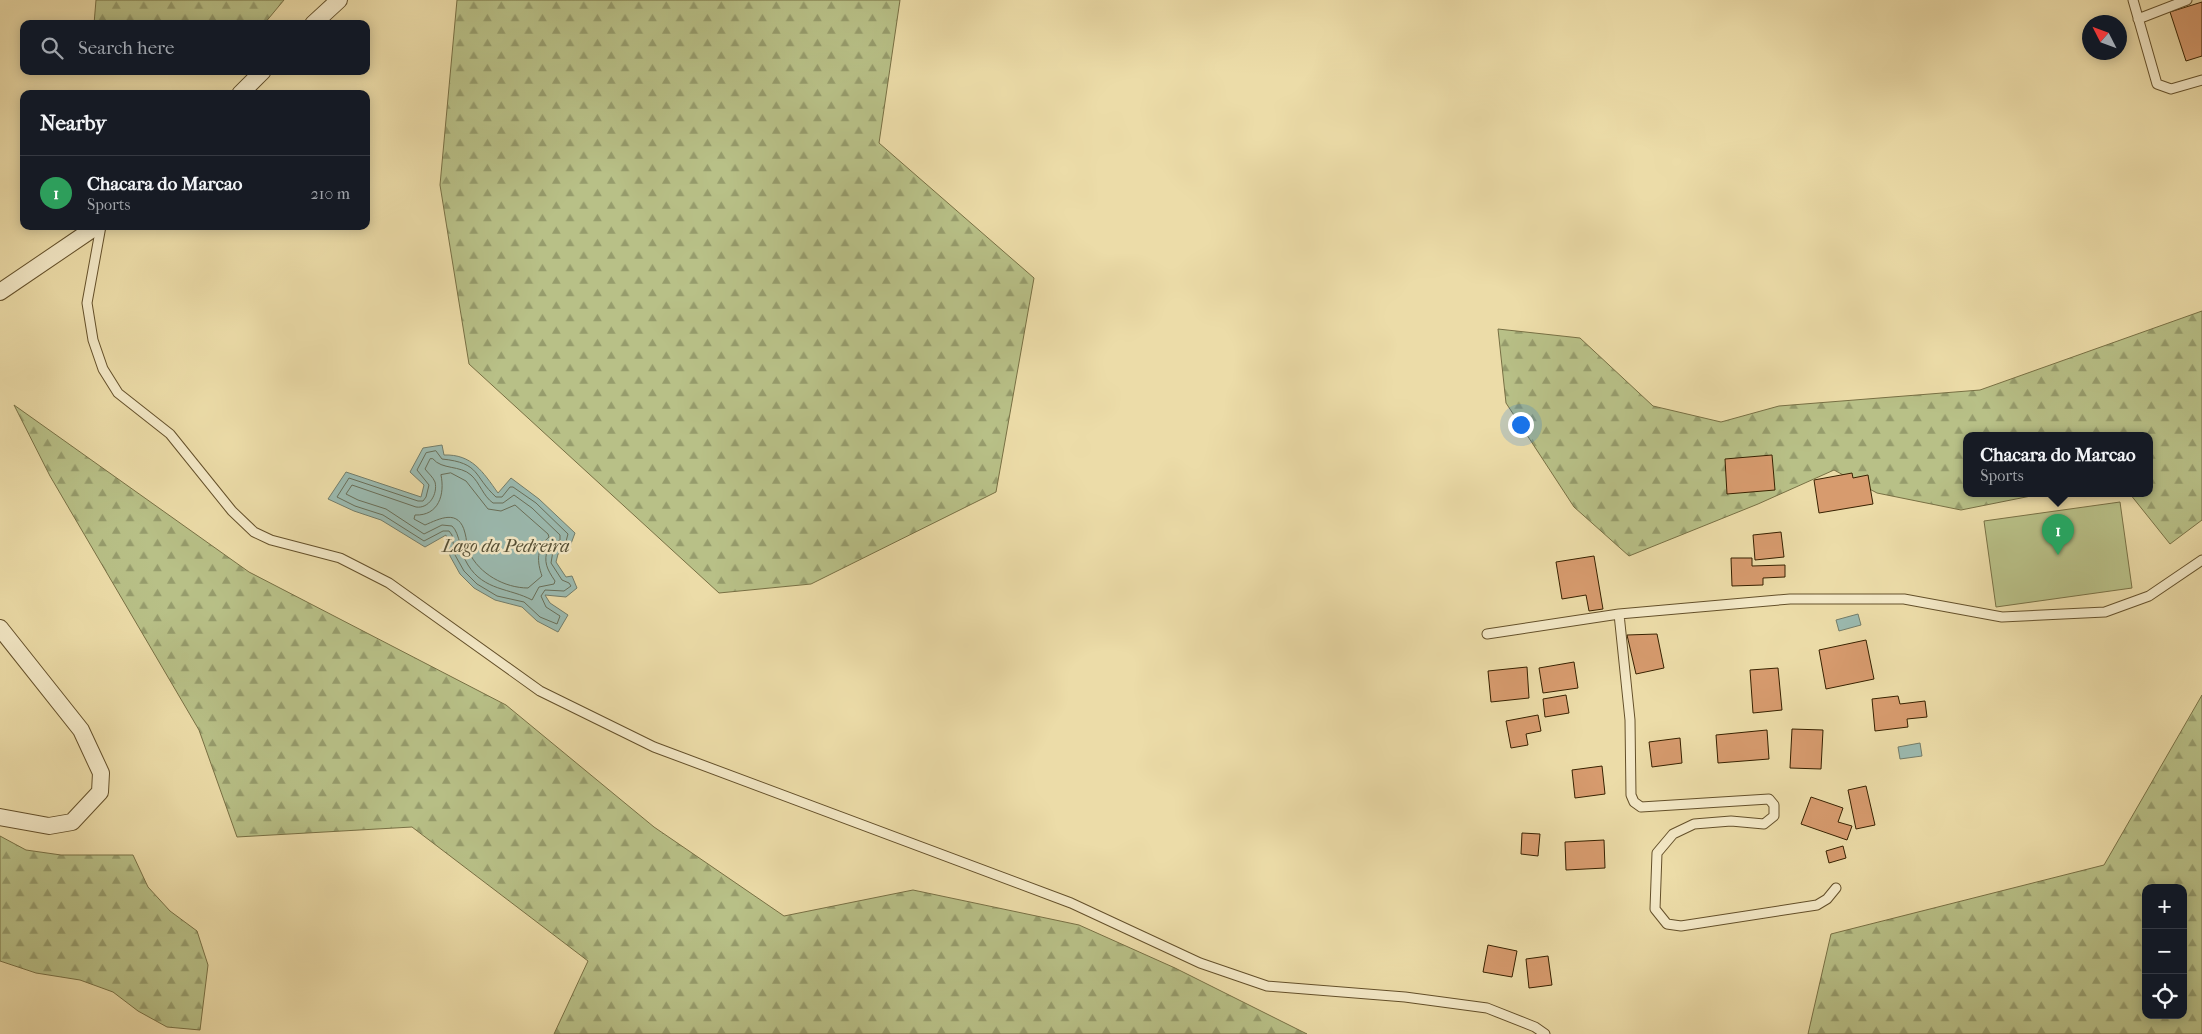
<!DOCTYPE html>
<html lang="en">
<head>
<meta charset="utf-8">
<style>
  :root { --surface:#171b24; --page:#242831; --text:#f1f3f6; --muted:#9ea1a6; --line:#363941; --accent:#2563eb }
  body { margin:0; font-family:"IM FELL French Canon",serif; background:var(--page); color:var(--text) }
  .controls { position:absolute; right:15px; bottom:15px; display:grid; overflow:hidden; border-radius:10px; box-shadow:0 2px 12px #0003 }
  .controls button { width:45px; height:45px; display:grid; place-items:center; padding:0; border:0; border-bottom:1px solid var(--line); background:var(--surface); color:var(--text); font:25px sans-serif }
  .compass { position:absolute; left:2082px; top:15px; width:45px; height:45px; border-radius:50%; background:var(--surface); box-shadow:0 2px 12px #0003; rotate:312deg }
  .you { position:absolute; left:1520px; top:424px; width:18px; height:18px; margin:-12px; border:4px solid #fff; border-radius:50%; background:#1a73e8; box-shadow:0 0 0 8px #1a73e833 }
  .badge { display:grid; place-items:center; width:32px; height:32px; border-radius:50%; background:var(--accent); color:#fff; font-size:16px; font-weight:700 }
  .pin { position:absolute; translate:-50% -41px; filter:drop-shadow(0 1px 2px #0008) }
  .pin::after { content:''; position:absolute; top:26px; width:18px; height:15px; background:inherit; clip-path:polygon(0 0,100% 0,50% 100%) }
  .popup { position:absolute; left:1963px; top:432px; width:190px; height:65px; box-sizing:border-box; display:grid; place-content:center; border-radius:10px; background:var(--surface); filter:drop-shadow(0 1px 4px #0005); font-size:16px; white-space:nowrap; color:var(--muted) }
  .popup b { font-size:19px; color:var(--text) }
  .popup::after { content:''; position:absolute; left:50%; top:100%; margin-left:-10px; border:10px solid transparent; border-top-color:var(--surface) }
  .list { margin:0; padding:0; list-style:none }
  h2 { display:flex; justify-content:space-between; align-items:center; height:65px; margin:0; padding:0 20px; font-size:21px }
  h2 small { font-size:16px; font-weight:400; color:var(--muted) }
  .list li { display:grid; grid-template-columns:32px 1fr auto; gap:15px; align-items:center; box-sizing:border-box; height:75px; padding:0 20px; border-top:1px solid var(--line) }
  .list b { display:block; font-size:19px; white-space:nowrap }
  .list p { margin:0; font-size:16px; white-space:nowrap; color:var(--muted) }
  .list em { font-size:16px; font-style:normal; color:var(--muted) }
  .icon { flex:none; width:28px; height:28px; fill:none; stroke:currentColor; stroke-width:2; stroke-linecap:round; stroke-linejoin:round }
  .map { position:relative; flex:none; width:2202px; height:1034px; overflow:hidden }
  .search { position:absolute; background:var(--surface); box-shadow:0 2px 12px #0003; left:20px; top:20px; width:350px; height:55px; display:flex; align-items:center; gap:12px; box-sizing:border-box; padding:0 18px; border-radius:10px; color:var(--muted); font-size:19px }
  .panel { position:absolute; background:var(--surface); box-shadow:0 2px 12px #0003; left:20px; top:90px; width:350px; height:140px; border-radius:10px }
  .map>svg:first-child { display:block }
</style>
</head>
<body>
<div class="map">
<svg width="2202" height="1034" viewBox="0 0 2202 1034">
  <defs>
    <pattern id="forest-firs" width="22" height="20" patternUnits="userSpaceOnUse" patternTransform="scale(1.25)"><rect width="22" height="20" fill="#b8c087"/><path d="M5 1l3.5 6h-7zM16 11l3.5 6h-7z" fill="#969c6c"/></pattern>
  </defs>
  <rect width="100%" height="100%" fill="#ecdca8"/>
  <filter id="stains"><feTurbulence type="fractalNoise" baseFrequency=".004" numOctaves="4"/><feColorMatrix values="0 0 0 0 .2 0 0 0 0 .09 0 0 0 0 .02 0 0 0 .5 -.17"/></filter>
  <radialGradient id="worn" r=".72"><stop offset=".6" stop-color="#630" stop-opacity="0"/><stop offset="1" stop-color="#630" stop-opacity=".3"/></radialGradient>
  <!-- green -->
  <path fill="#b8c087" stroke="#787044" d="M2120,502L2132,588L1996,607L1984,521Z"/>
  <!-- forest -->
  <path fill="url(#forest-firs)" stroke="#787044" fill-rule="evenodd" d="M96,0H284L264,24H94Z
    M457,0H900L879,143L1034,278L996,492L811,584L719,593L469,364L440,185Z
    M2202,311V520L2170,544L2130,494H2149V436H1967V494H2041L1961,510L1877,493L1834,470L1758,504L1629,556L1574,507L1506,403L1498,329L1580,338L1653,406L1721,422L1779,406L1980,390Z
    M14,405L249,572L506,705L654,827L784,916L913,890L1079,925L1175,968L1307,1034H554L588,961L412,827L237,837L199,730L50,476Z
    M2202,695V1034H1808L1831,934L2104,865ZM2146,888H2183V1015H2146Z
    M0,836L26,850L61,855H133L148,887L170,911L197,931L208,965L200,1030L167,1027L138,1011L113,992L80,980L36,973L0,961Z"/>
  <!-- water -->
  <path fill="#9bbab0" stroke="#737d6a" d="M442,445L444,455C472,454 483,472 498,493L511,478L539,499L575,533L569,549L558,554L556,562L566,577L572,576L577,588L566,597L545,595L550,603L568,615L558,632L537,621L522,607L495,600L474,588L460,574L450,556L446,535L425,547L381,520L354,511L328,499L346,472L421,497L424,485L410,472L423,448Z
    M1858,614L1861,625L1839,631L1836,620Z
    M1920,743L1922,756L1900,759L1898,747Z"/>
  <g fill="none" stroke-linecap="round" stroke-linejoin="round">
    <!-- shore -->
    <path stroke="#696e58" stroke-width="1" d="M436,451L442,459C481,463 473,476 496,497H502L510,487H513L536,503L568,534L565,545L553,551L551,563L562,580L569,583L571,586L564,591L545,590L541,596L546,607L560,616L557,624L540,617L524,602L497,596L477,584L464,571L455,555L452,535L449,531H443L424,541L383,515L355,506L337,497L349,478L418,501H423L426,497L429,485L417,470L426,453Z
      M433,459C442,470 460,465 471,475C480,483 483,496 493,503H503L514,495L532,508L560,535V540L548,548C543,562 547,569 555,581L554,584L539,587L532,600C510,588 484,591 468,565C460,553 460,533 452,526L442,525L424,534L386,509L358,500L346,494L352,485L416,507C429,509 438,494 435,482C433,477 428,473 425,469L430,459Z
      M451,473L466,481L488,509L501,511L515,505L548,534L549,537C536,548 537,562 542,576L528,588C505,588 479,574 469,552C466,546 467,539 465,533C459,508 439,519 425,525L414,519L415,515C439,516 445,494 441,475Z"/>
  </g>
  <!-- building -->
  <path fill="#d79b6e" stroke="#372100" d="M2202,2V56L2186,61L2170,12Z
    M1772,455L1775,490L1727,494L1725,459Z
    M1852,473L1853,478L1868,475L1873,504L1819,513L1814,480Z
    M1781,532L1784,557L1755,560L1753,535Z
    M1594,556L1603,609L1589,611L1586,595L1562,599L1556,562Z
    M1731,558H1752V566L1785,565V577L1763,578V585L1732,586Z
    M1657,634L1664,668L1636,674L1627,635Z
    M1866,640L1874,679L1826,689L1819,650Z
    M1574,662L1578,688L1543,693L1539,668Z
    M1527,667L1529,698L1491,702L1488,671Z
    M1778,668L1782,710L1753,713L1750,670Z
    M1566,695L1569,713L1545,717L1543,699Z
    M1898,696L1900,704L1925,701L1927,717L1907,719L1908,727L1875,731L1872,699Z
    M1538,715L1541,731L1526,734L1528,745L1511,748L1506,721Z
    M1792,729L1823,730L1821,769L1790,768Z
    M1767,730L1769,759L1718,763L1716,735Z
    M1680,738L1682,763L1652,767L1649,742Z
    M1602,766L1605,794L1575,798L1572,770Z
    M1866,786L1875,825L1856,829L1848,790Z
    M1811,797L1843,808L1838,822L1852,826L1847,840L1801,824Z
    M1522,833L1540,834L1538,856L1521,854Z
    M1604,840L1605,868L1566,870L1565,842Z
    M1843,846L1846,858L1829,863L1826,851Z
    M1488,945L1517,951L1512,977L1483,972Z
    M1548,956L1552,985L1529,988L1526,959Z"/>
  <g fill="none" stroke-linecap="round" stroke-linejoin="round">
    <defs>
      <path id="lane" d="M2133,0L2157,84L2171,89L2202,80
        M2138,19L2187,0
        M101,226L87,303L93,340L103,369L118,393L170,434L232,511L254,532L271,540L340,558L389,583L540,691L654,747L1071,903L1200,963L1267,986L1405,997L1487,1008L1535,1027L1545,1034
        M1619,614L1630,720L1631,795L1634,802L1641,807L1769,799L1774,805V816L1764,824L1731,821L1694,824L1673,834L1657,853L1655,909L1667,924L1681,926L1817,905L1827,899L1836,888
        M1487,634L1619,614L1790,599H1904L2002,617L2105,612L2149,596L2202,560"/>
      <path id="street" d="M313,24L339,0
        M240,94L263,71
        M0,292L97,226
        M0,628L81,730L101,773L100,792L72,822L49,826L0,817"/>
    </defs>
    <!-- lane casing -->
    <use href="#lane" stroke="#64502a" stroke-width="11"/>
    <!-- street casing -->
    <use href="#street" stroke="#64502a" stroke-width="18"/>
    <!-- lane -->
    <use href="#lane" stroke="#f3e8c6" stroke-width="9"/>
    <!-- street -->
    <use href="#street" stroke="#f3e8c6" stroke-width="16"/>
  </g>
  <g text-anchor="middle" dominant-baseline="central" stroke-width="5" stroke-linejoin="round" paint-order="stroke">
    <!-- water labels -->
    <g font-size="18" font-style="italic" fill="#554f35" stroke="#f3e8c6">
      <text x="506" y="546">Lago da Pedreira</text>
    </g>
  </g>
  <rect width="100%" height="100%" filter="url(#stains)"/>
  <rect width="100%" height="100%" fill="url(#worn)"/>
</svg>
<div class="controls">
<button>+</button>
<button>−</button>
<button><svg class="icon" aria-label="locate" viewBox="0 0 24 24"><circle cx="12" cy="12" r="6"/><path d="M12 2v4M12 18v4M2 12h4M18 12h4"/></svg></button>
</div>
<svg class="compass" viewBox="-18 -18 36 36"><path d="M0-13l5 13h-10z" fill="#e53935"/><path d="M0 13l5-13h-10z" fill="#9ea1a6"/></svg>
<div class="you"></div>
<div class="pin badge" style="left:2058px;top:555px;background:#2e9e5b">1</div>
<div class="popup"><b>Chacara do Marcao</b>Sports</div>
<div class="search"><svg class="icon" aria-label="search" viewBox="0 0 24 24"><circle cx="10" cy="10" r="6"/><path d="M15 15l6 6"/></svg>Search here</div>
<section class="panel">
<h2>Nearby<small></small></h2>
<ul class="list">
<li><span class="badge" style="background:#2e9e5b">1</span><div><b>Chacara do Marcao</b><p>Sports</p></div><em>210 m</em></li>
</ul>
</section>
</div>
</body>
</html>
